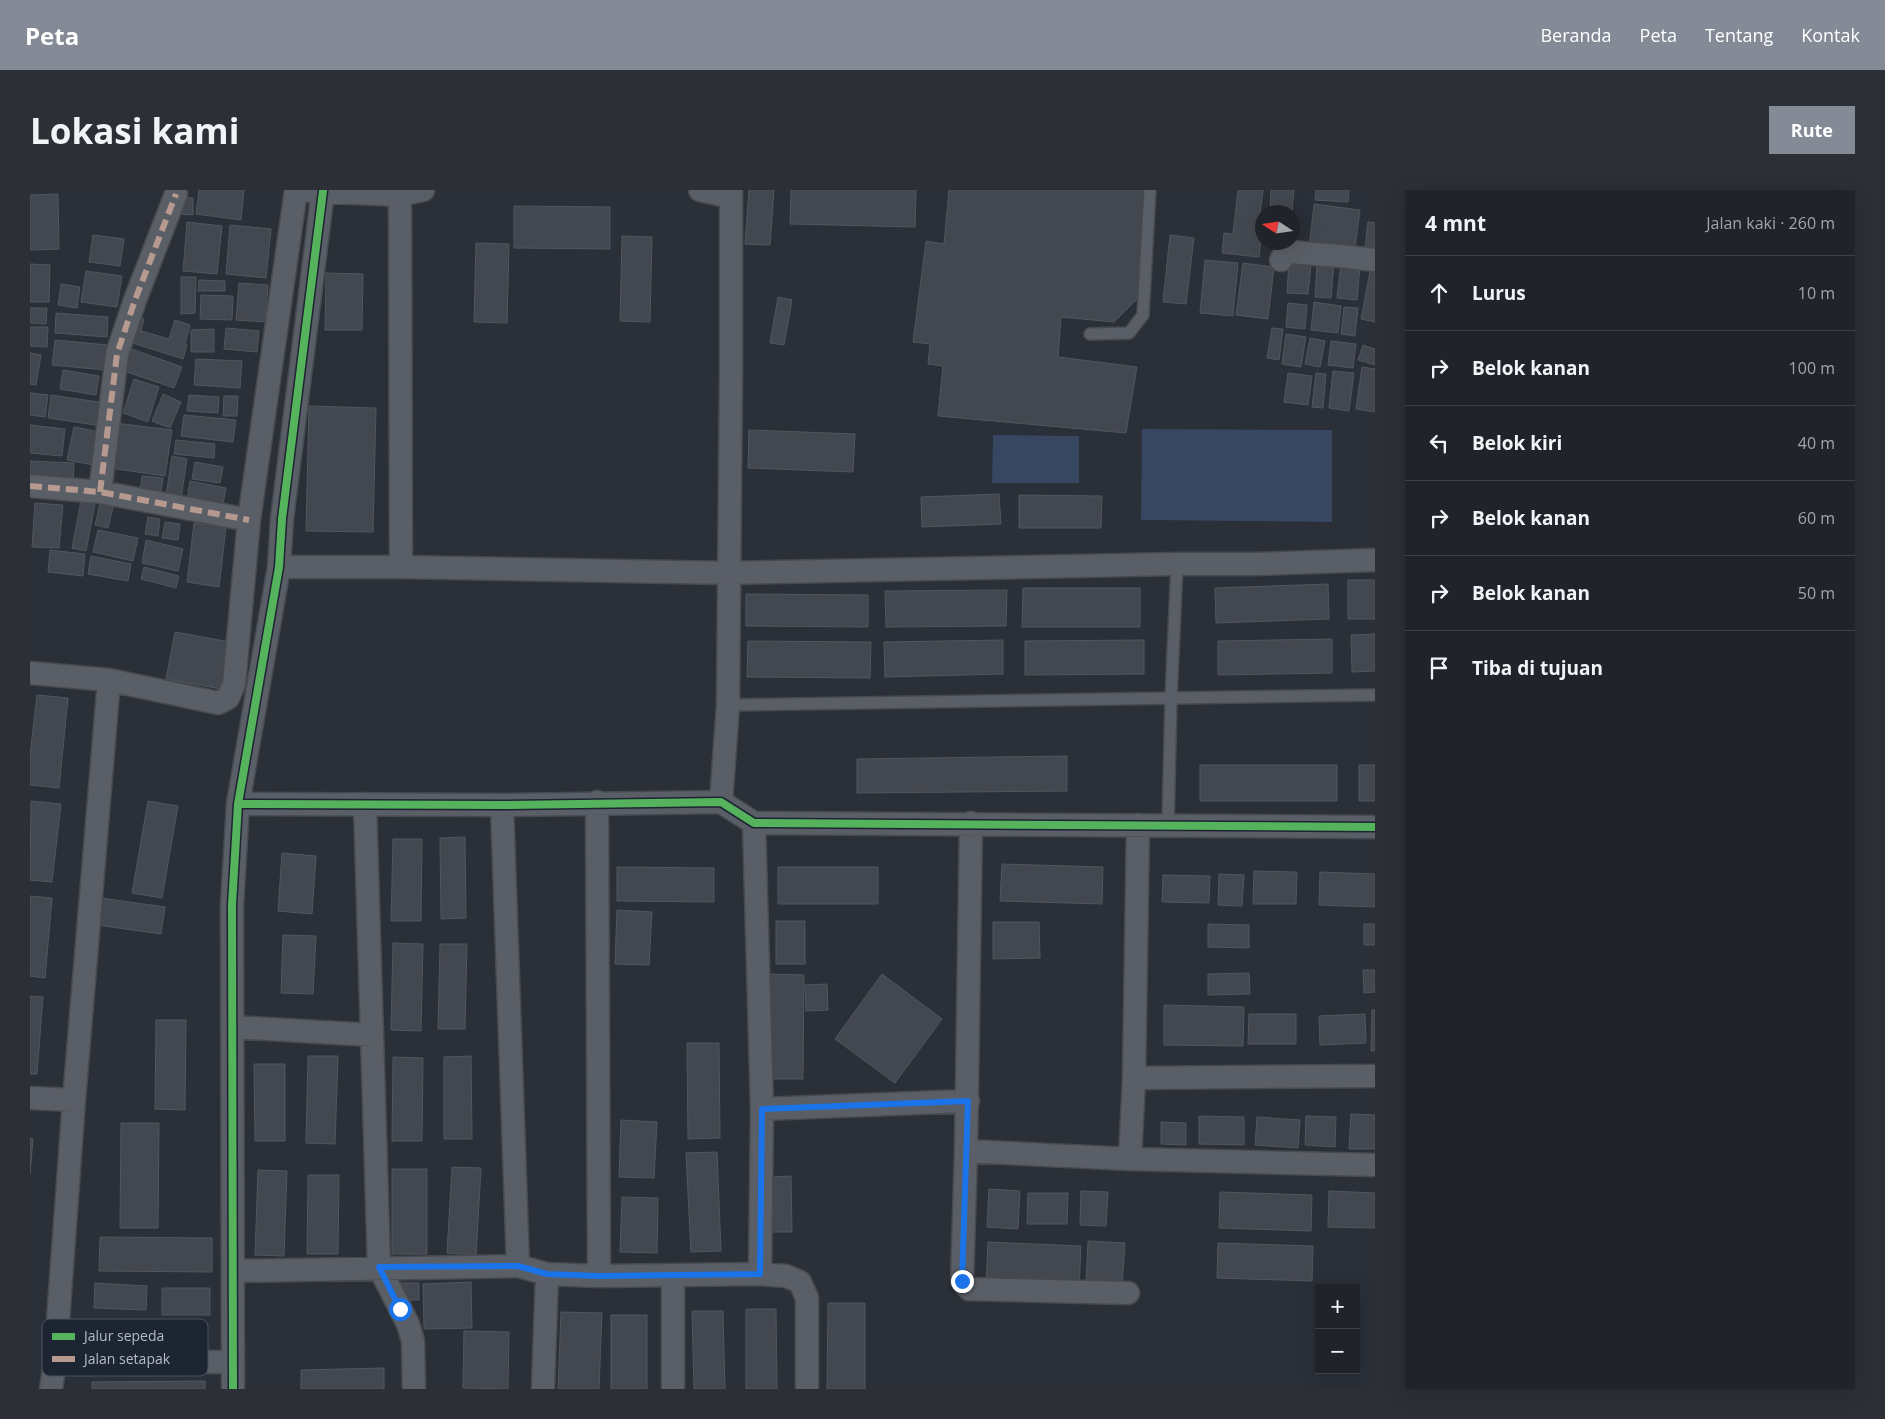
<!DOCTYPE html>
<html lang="id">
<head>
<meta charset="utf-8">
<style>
  :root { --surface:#20232a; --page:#2d2f36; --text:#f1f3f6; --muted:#a2a4a8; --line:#3d4047; --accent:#848a96 }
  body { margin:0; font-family:"Open Sans",sans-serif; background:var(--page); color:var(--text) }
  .controls { position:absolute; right:15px; bottom:15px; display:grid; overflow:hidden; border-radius:0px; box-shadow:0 5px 20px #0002 }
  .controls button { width:45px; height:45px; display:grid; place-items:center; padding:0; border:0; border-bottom:1px solid var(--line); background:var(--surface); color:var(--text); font:25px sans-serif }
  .compass { position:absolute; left:1225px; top:15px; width:45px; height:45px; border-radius:50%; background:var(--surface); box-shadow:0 5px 20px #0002; rotate:282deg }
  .stop { position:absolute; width:15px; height:15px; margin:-11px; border:4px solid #1a73e8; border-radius:50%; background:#fff }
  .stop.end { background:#1a73e8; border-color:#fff; box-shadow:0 1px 5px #0008 }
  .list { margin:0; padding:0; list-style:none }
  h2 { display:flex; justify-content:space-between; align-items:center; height:65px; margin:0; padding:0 20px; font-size:21px }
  h2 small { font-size:16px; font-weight:400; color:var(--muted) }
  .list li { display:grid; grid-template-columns:32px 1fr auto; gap:15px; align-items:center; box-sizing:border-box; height:75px; padding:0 20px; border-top:1px solid var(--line) }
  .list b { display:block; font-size:19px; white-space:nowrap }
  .list em { font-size:16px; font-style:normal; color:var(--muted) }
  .icon { flex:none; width:28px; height:28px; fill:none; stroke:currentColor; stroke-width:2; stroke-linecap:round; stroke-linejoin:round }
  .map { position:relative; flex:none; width:1345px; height:1199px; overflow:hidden; border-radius:0px }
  header { display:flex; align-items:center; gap:30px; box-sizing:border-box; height:70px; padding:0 25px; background:var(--accent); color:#fff }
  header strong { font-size:24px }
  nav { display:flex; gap:28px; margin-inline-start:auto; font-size:18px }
  .intro { display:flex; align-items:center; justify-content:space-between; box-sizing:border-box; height:120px; padding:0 30px }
  h1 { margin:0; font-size:35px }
  .button { padding:12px 22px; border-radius:0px; background:var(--accent); color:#fff; font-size:18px; font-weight:700 }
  main { display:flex; gap:30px; padding:0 30px }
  aside { flex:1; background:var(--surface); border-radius:0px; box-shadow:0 5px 20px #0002 }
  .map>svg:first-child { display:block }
</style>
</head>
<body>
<header>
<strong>Peta</strong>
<nav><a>Beranda</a><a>Peta</a><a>Tentang</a><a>Kontak</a></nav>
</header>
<div class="intro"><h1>Lokasi kami</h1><a class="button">Rute</a></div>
<main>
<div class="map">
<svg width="1345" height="1199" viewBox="0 0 1345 1199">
  <rect width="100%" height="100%" fill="#2a2f38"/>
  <!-- water -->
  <path fill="#374661" d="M1112,239L1302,240V332L1111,330Z
    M963,245L1049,246V293H962Z"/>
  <!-- building -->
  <path fill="#43474f" stroke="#52575f" d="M169,0H214L211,30L166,24Z
    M719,0H744L740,55L715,54Z
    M761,0H886L885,37L760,34Z
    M919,0H1115L1107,109L1084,132L1031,127L1028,167L1107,177L1096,243L908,226L913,176L898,174L900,154L883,152L896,51L914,54Z
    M1208,0H1233L1227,48L1231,49L1229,67L1192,63L1194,43L1203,44Z
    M1241,0H1264L1262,22H1240Z
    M1286,0H1319L1318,12L1285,10Z
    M28,4L29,59L0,60V5Z
    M148,7L163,8V25L148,24Z
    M1284,14L1330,20L1324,65L1279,59Z
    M484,16L580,17V59L484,58Z
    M157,32L192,36L187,84L153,81Z
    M1338,32L1345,33V59L1335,58Z
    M200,35L241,39L236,88L196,84Z
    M63,45L94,49L90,76L59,72Z
    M1140,45L1164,48L1156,114L1133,112Z
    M592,46L622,47L620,132L590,131Z
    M446,53L479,54L477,133L444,132Z
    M1175,70L1208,73L1203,126L1170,123Z
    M1259,72L1281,74L1278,104L1257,103Z
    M1213,73L1244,77L1238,129L1206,125Z
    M1287,73L1304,74L1301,108L1285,107Z
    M1311,73L1330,75L1327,110L1307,108Z
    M0,74L20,75L19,112H0Z
    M1341,76L1345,77V132L1331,129Z
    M56,81L92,86L87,117L51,112Z
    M296,83L333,84L332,140H295Z
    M151,87H166L165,123L151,124Z
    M169,90L195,91V101H168Z
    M209,93L238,95L235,132L206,130Z
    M31,94L50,97L47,118L28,115Z
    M171,105L203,106L202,130L170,129Z
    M748,107L762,110L754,155L740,153Z
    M1284,112L1311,116L1308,143L1281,140Z
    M1258,113L1277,115L1275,139L1256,137Z
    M1314,117L1328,118L1325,146L1311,144Z
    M0,118H17L16,134L0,133Z
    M26,123L78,127L77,147L25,143Z
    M101,125L114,129L111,141L139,149L145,130L160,135L155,155H157L153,169L93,150Z
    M0,137H18L17,157L0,156Z
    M196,138L229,141L227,162L194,159Z
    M1242,138L1253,139L1249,170L1237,168Z
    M184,139V162H161V140Z
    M1256,144L1276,147L1271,177L1252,174Z
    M1280,148L1295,151L1290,177L1275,174Z
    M25,150L78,155L75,180L22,175Z
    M1301,151L1326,154L1323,178L1298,175Z
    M1333,155L1345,159V175L1328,170Z
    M99,158L152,177L144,198L91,180Z
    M0,163L11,165L6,195L0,194Z
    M166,169L212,171L210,198L164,195Z
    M1332,177L1345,179V222L1326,219Z
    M33,180L69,186L66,205L30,199Z
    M1303,181L1324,183L1319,221L1299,218Z
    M1258,183L1282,186L1278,215L1254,212Z
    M1286,183L1296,184L1293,218L1282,217Z
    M104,189L129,197L118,232L93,223Z
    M0,203L18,205L15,227L0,225Z
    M133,204L151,212L140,238L122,231Z
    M21,205L75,213L72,236L18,228Z
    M159,205L189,207L188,223L157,221Z
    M194,206H208L207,226H193Z
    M279,216L346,218L343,342L276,341Z
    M154,225L206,230L203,252L151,246Z
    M85,233L142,240L135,286L79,278Z
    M0,235L35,239L32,266L0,263Z
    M44,237L69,242L63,275L37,270Z
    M719,240L825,244L823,282L718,278Z
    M146,250L185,254L184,268L144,264Z
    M142,266L157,269L150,315L135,313Z
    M0,271L44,273L43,295L0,293Z
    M165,272L193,277L190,293L162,289Z
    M112,286L133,288L130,311L109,308Z
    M160,291L196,298L191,324L156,317Z
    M969,304L971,334L892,337L891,307Z
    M989,305L1072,306L1071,338H989Z
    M51,311L65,314L56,361L42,358Z
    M5,313L33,315L29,358L2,357Z
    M70,314L83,317L78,338L65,335Z
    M118,327L130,329L128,346L115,344Z
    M135,332L150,334L148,350L132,348Z
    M164,333L196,337L189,397L157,392Z
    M68,340L108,348L103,371L63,362Z
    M116,350L153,359L148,381L112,373Z
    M20,360L55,364L53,386L18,382Z
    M61,366L101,374L98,391L58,384Z
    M114,377L149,386L146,398L111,389Z
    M1318,390H1345V429H1318Z
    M1298,394L1299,429L1186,433L1185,398Z
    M993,398H1110V437H992Z
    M977,400L976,436L856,437L855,401Z
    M716,404L838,405V437L716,436Z
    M145,442L200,452L191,499L136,489Z
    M1345,444V481L1322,482L1321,445Z
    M1302,449V483L1188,485V451Z
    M973,450V484L855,487L854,452Z
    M1114,450V484L995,485V451Z
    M718,451L841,452L840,488L717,487Z
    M7,505L38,508L29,598L0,595V565Z
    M1037,566V601L827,603V569Z
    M1170,575H1307V611H1170Z
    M1329,575H1345V611H1329Z
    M1,611L31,614L22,692L0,690Z
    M118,611L148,616L132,708L102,703Z
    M435,647L436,728L411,729L410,648Z
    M363,649H392L391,731H361Z
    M252,663L286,666L282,724L248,721Z
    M972,674L1073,677L1072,714L970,711Z
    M587,677L684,678V712L587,711Z
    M748,677H848V714H748Z
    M1224,681L1267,682L1266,714H1223Z
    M1290,682L1345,684V717L1289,715Z
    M1189,684L1214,685L1212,716L1188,715Z
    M1133,685L1180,686L1179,713L1132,712Z
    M0,706L22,708L15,788L0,786Z
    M71,708L135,717L131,744L67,735Z
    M587,720L622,722L619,775L585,774Z
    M746,731H775V774H746Z
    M963,732H1009L1010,768L963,769Z
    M1178,734L1219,735V758L1178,757Z
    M1334,734H1345V755H1334Z
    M253,745L286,746L283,804L251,803Z
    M363,753L393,754L391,841L361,840Z
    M410,754H437L435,839H408Z
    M1333,780H1345V802L1334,803Z
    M1219,783L1220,804L1178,805V784Z
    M736,784L774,785L773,889H735Z
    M852,784L912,829L865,893L805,849Z
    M797,794L798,820L776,821L775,795Z
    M0,806L13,807L7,884H0Z
    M1134,815L1214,817L1213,856L1134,855Z
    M1342,820H1345V861H1341Z
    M1219,824H1266V854H1218Z
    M1335,824L1336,853L1290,855L1289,826Z
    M126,830H156L155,920L125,919Z
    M657,853H689L690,948L658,949Z
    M278,866H308L305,954L276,953Z
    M441,866L442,949H414V867Z
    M363,867L393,868L392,951H362Z
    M224,874H255V951H225Z
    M1321,924L1345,925V959H1319Z
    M1169,926L1214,927V955L1169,954Z
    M1276,926L1306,927L1305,957L1275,955Z
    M1227,927L1270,930L1268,958L1225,955Z
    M591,930L627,932L624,988L589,987Z
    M1131,932L1156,933V955L1131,954Z
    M91,933H129L128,1038H90Z
    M0,948L3,949L0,984Z
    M687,962L691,1061L661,1062L656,963Z
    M422,977L451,978L446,1065L417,1063Z
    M362,979H397V1064H362Z
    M228,980L257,981L254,1066L225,1065Z
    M278,985H309L308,1064H277Z
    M761,986L762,1042H738L737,987Z
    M959,999L990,1001L988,1039L957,1037Z
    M1051,1001L1078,1002L1076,1036L1050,1035Z
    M1299,1001L1345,1003V1038L1298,1037Z
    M1190,1002L1282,1005L1281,1041L1189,1038Z
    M998,1003H1038L1037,1034H997Z
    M592,1007L628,1008L627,1063L590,1062Z
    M70,1047L182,1048V1082L69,1081Z
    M1058,1051L1095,1053L1092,1096L1056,1094Z
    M958,1052L1051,1056L1049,1100L956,1096Z
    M1188,1053L1283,1056L1282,1091L1187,1088Z
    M441,1092L442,1138L394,1139L393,1094Z
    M65,1093L117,1096L116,1120L64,1118Z
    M368,1093H389V1110H368Z
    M132,1098H180V1125H132Z
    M798,1113H835V1199H797Z
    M716,1119H746L747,1199H716Z
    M662,1121H693L695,1199H664Z
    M531,1122L572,1123L569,1199H528Z
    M581,1125H617V1199H581Z
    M434,1141L479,1142L478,1199L433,1198Z
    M354,1178V1199H271V1180Z
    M175,1191V1199H62V1192Z"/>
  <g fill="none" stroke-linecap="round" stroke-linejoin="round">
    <defs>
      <path id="lane" d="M1060,144L1099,143L1113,125L1120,0
        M698,515L1345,505
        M1138,634L1141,508L1147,374"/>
      <path id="street" d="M370,0L371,377
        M670,0L701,7
        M280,1L370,5L393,0
        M1251,70L1254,65L1260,62L1310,66L1345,70
        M0,296L70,302L219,330
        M70,302L87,164L105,110L146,4
        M249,377H371L700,383L1147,374H1226L1345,370
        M0,483L79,490L188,513L198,508L204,494L219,330L266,0
        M567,612L569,1086
        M691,612L698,515L701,185V0
        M208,614L472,615L691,612L724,633L1345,637
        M335,614L349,1077L378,1134L383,1151L384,1199
        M472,615L488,1076
        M724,633L732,919L730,1084
        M941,633L936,961L1100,969L1345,975
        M202,837L342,845
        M1104,888L1345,886
        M0,908L44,910
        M732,919L938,911
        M936,961L932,1091L939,1099L1098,1103
        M1100,969L1104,888L1108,635
        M203,1081L488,1076L517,1084L569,1086L730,1084L756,1086L770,1092L777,1108V1199
        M25,1172H203
        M21,1199L25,1172L44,910L79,490
        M203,1199L202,715L208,614L249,377L252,329L293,1
        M513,1199L517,1084
        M643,1199V1085"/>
    </defs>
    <!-- lane casing -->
    <use href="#lane" stroke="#464a51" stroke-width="14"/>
    <!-- street casing -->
    <use href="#street" stroke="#464a51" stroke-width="25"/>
    <!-- lane -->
    <use href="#lane" stroke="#5a5e66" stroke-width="11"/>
    <!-- street -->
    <use href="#street" stroke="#5a5e66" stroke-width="22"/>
    <!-- quiet -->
    <path stroke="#b69a8f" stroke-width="6" stroke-dasharray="12 6" stroke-linecap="butt" d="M0,296L70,302L219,330
      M70,302L87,164L105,110L146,4"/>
    <defs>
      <path id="cycleway" d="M208,614L472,615L691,612L724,633L1345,637
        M203,1199L202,715L208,614L249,377L252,329L293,1"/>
    </defs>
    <!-- cycleway casing -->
    <use href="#cycleway" stroke="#1d2533" stroke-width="11"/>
    <!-- cycleway -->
    <use href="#cycleway" stroke="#56b35d" stroke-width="8"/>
  </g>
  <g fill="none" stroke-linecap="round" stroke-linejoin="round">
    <!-- route -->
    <path stroke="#1a73e8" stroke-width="6" d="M370,1119L349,1077L488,1076L517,1084L569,1086L730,1084L732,919L938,911L932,1091"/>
  </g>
  <!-- legend -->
  <rect x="12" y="1129" width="166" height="57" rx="8" fill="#1d2533" stroke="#4a5260" stroke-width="1"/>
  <rect x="22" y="1143" width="23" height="7" fill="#56b35d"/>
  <rect x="22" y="1166" width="23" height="6" fill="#b69a8f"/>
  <g font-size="14" fill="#b4bbc9">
    <text x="54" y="1151">Jalur sepeda</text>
    <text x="54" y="1174">Jalan setapak</text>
  </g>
</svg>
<div class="controls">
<button>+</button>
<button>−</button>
</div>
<svg class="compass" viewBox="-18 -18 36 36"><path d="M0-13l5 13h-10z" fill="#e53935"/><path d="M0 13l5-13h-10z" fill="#a2a4a8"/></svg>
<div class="stop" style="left:370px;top:1119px"></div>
<div class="stop end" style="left:932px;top:1091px"></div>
</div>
<aside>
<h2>4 mnt<small>Jalan kaki · 260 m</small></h2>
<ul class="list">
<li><svg class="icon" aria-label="ahead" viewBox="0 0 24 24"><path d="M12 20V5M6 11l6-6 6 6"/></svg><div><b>Lurus</b></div><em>10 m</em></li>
<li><svg class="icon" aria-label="right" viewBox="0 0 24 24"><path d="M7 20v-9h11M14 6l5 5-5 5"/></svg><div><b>Belok kanan</b></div><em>100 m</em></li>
<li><svg class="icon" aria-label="left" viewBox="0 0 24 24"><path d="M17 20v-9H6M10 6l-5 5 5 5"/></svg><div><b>Belok kiri</b></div><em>40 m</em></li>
<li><svg class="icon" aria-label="right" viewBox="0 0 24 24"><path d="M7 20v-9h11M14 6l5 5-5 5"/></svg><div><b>Belok kanan</b></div><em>60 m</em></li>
<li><svg class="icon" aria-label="right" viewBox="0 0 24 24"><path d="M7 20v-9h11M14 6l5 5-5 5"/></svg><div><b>Belok kanan</b></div><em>50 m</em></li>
<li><svg class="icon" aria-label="arrive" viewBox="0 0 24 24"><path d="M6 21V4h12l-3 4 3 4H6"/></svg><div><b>Tiba di tujuan</b></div></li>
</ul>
</aside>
</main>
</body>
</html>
